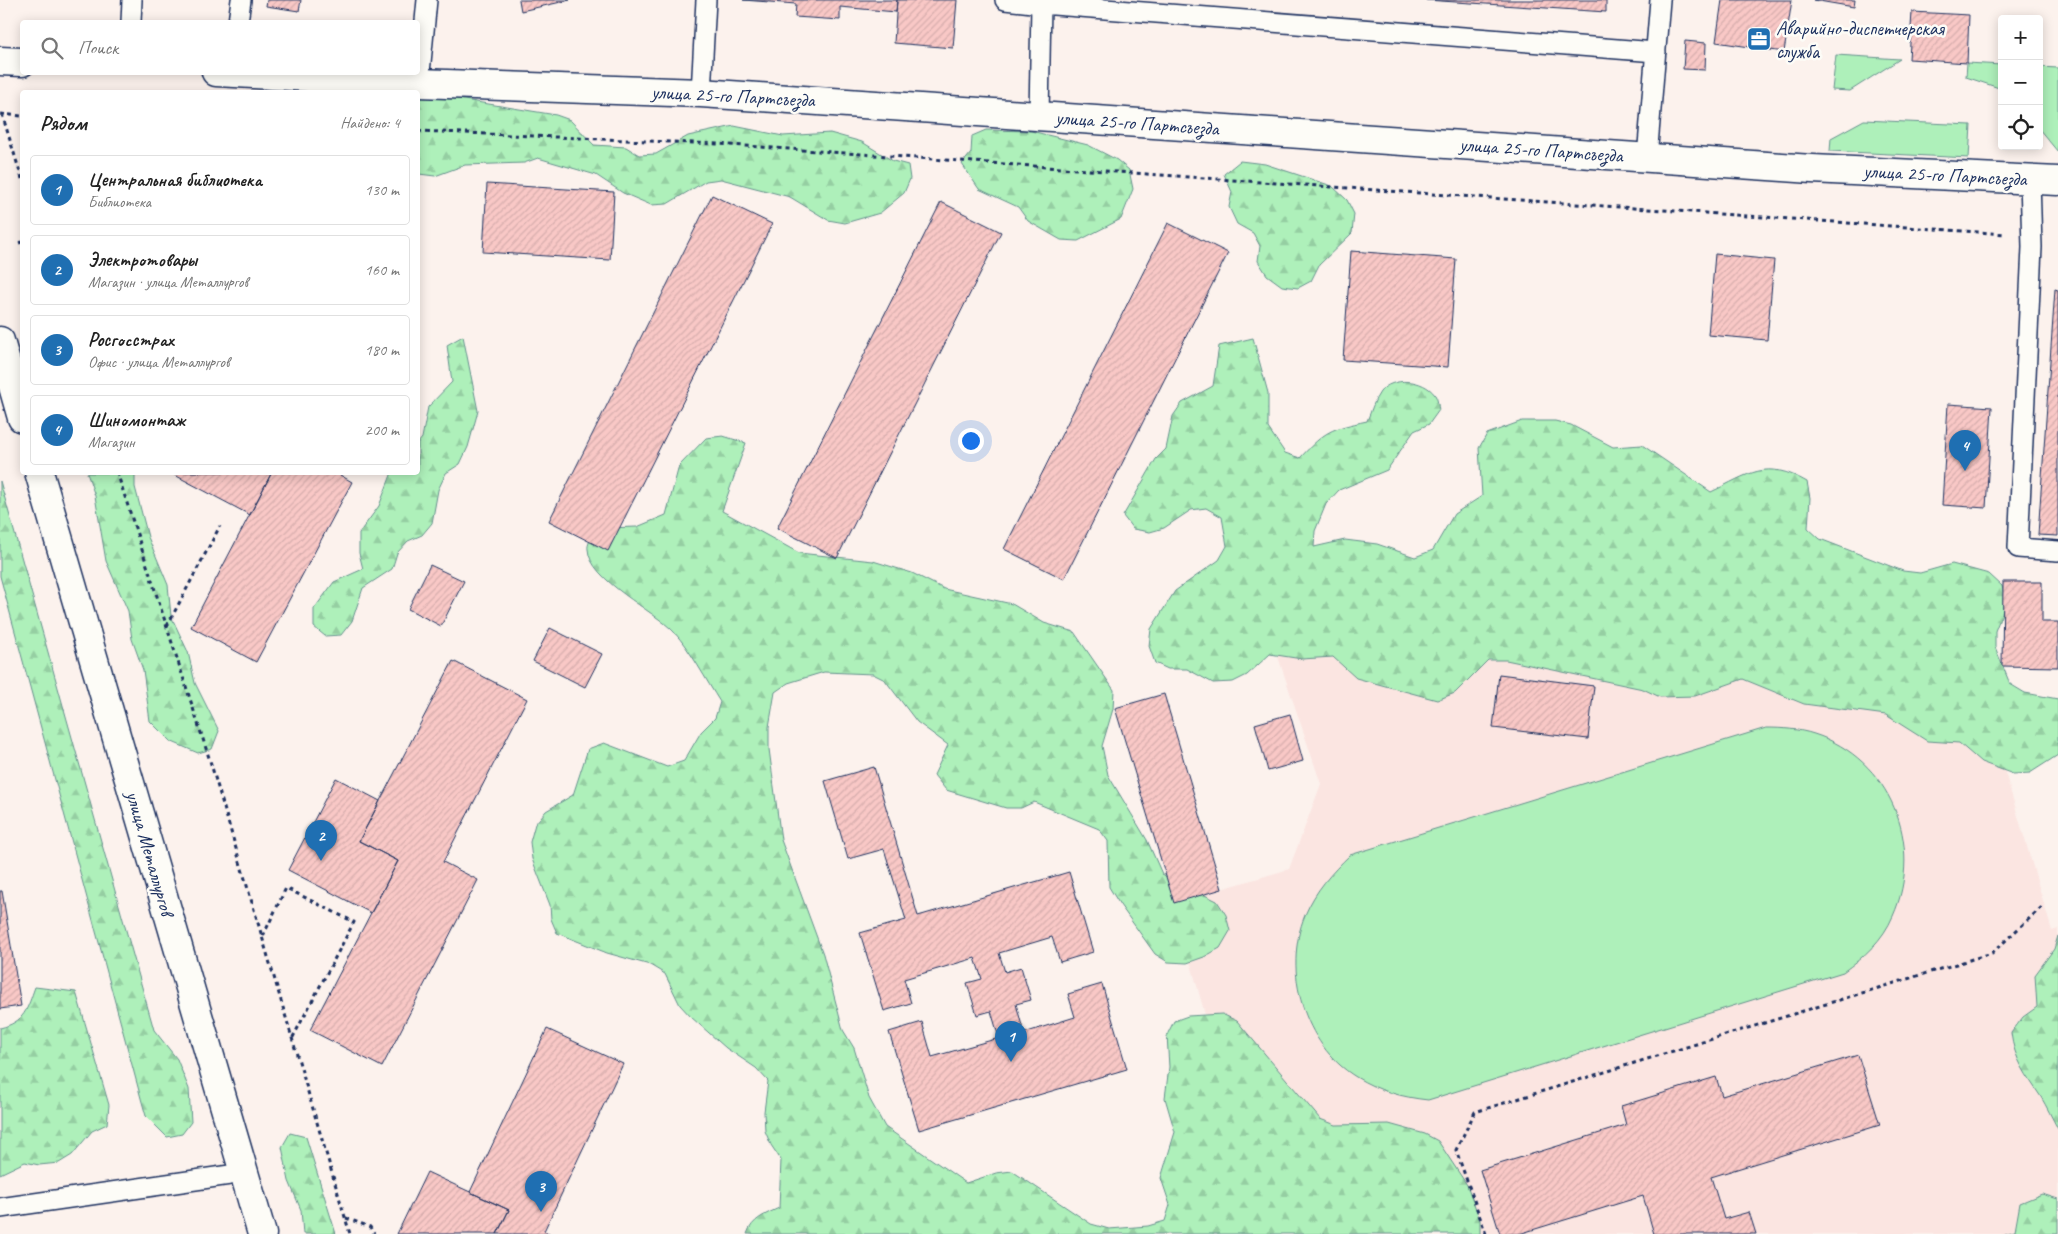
<!DOCTYPE html>
<html lang="ru">
<head>
<meta charset="utf-8">
<style>
  :root { --surface:#fff; --page:#f2f2f2; --text:#222; --muted:#767676; --line:#e0e0e0; --accent:#1f6fb2 }
  body { margin:0; font-family:Caveat,sans-serif; background:var(--page); color:var(--text) }
  .controls { position:absolute; right:15px; top:15px; display:grid; overflow:hidden; border-radius:5px; box-shadow:0 2px 12px #0003 }
  .controls button { width:45px; height:45px; display:grid; place-items:center; padding:0; border:0; border-bottom:1px solid var(--line); background:var(--surface); color:var(--text); font:25px sans-serif }
  .you { position:absolute; left:970px; top:440px; width:18px; height:18px; margin:-12px; border:4px solid #fff; border-radius:50%; background:#1a73e8; box-shadow:0 0 0 8px #1a73e833 }
  .badge { display:grid; place-items:center; width:32px; height:32px; border-radius:50%; background:var(--accent); color:#fff; font-size:16px; font-weight:700 }
  .pin { position:absolute; translate:-50% -41px; filter:drop-shadow(0 1px 2px #0008) }
  .pin::after { content:''; position:absolute; top:26px; width:18px; height:15px; background:inherit; clip-path:polygon(0 0,100% 0,50% 100%) }
  .list { margin:0; padding:0; list-style:none }
  h2 { display:flex; justify-content:space-between; align-items:center; height:65px; margin:0; padding:0 20px; font-size:21px }
  h2 small { font-size:16px; font-weight:400; color:var(--muted) }
  .list li { display:grid; grid-template-columns:32px 1fr auto; gap:15px; align-items:center; box-sizing:border-box; height:70px; margin:0 10px 10px; padding:0 10px; border:1px solid var(--line); border-radius:5px }
  .list b { display:block; font-size:19px; white-space:nowrap }
  .list p { margin:0; font-size:16px; white-space:nowrap; color:var(--muted) }
  .list em { font-size:16px; font-style:normal; color:var(--muted) }
  .icon { flex:none; width:28px; height:28px; fill:none; stroke:currentColor; stroke-width:2; stroke-linecap:round; stroke-linejoin:round }
  .map { position:relative; flex:none; width:2058px; height:1234px; overflow:hidden }
  .search { position:absolute; background:var(--surface); box-shadow:0 2px 12px #0003; left:20px; top:20px; width:400px; height:55px; display:flex; align-items:center; gap:12px; box-sizing:border-box; padding:0 18px; border-radius:5px; color:var(--muted); font-size:19px }
  .panel { position:absolute; background:var(--surface); box-shadow:0 2px 12px #0003; left:20px; top:90px; width:400px; height:385px; border-radius:5px }
  .map>svg:first-child { display:block }
</style>
</head>
<body>
<div class="map">
<svg width="2058" height="1234" viewBox="0 0 2058 1234">
  <defs>
    <pattern id="forest-firs" width="22" height="20" patternUnits="userSpaceOnUse" patternTransform="scale(1.25)"><rect width="22" height="20" fill="#aef0ba"/><path d="M5 1l3.5 6h-7zM16 11l3.5 6h-7z" fill="#95cea2"/></pattern>
    <pattern id="building-hatch" width="6" height="6" patternUnits="userSpaceOnUse" patternTransform="scale(1.25)"><rect width="6" height="6" fill="#f9c8c6"/><path d="M-1 1l2-2M0 6l6-6M5 7l2-2" fill="none" stroke="#d5acac"/></pattern>
  </defs>
  <rect width="100%" height="100%" fill="#fcf2ed"/>
  <filter id="ink" filterUnits="userSpaceOnUse"><feTurbulence type="fractalNoise" baseFrequency=".02" numOctaves="2"/><feDisplacementMap in="SourceGraphic" scale="10" xChannelSelector="R" yChannelSelector="G"/><feConvolveMatrix kernelMatrix="1 2 1 2 8 2 1 2 1" color-interpolation-filters="sRGB"/></filter>
  <g filter="url(#ink)">
    <!-- built -->
    <path fill="#fbe5e1" d="M1962,627L2052,931L2058,929V1234H1266L1174,903L1289,869L1321,784L1273,642Z"/>
    <!-- green -->
    <path fill="#aef0ba" stroke="#64908c" d="M1836,55L1900,59L1850,91L1832,90Z
      M1967,63L2002,65V89L1966,77Z
      M2039,67L2058,68V152L2039,129Z
      M1864,120L1971,125L1969,158L1830,151L1831,138Z
      M1766,728C1782,728 1799,729 1814,734C1890,758 1925,845 1893,916C1883,940 1864,957 1843,972L1428,1100C1401,1097 1379,1091 1356,1077C1304,1045 1282,971 1305,915C1315,891 1332,872 1350,855Z"/>
    <!-- forest -->
    <path fill="url(#forest-firs)" stroke="#64908c" d="M421,93L556,115L570,120L594,145L626,147L639,155L656,154L688,136L734,126L783,136L830,133L862,142L893,161L908,165L910,179L904,193L880,213L845,223L828,220L790,197L721,179L706,181L667,204L651,205L623,193L596,175L538,158L524,163L465,165L435,176L419,174L418,173V94Z
      M986,130L1031,131L1088,145L1117,160L1129,170L1133,189L1121,219L1078,241L1061,240L1028,221L1018,207L979,189L962,164L971,153L972,136Z
      M1240,161L1265,164L1332,186L1347,200L1354,214L1352,233L1319,265L1311,281L1298,288L1282,286L1267,275L1258,261L1260,246L1253,233L1237,224L1229,207L1232,192L1224,174Z
      M463,336L478,411L468,447L460,464L446,473L438,490L432,523L422,535L408,541L397,553L392,569L363,588L352,621L341,635L325,636L314,627V609L334,582L363,569L359,553V533L379,506L391,475L392,473L418,472V443L422,438L428,407L452,382L447,345Z
      M1253,338L1268,393V428L1285,453L1300,458C1326,430 1330,429 1367,421C1371,412 1374,400 1380,392C1392,376 1424,379 1435,395C1438,399 1438,406 1439,410L1429,424L1414,431L1387,470L1339,490L1326,504L1315,531L1314,547L1345,540L1377,544L1415,557L1433,550L1454,514L1482,496L1479,448L1487,434L1522,421H1555L1571,425L1613,447L1642,445L1711,492C1749,474 1766,458 1807,482L1810,498L1808,528L1820,539L1903,571L1920,573L1952,564L1989,574L2002,586L2006,603L1995,631V647L2010,684L2025,693L2058,699V755L2030,773L2013,774L1981,762L1959,743L1927,741L1886,715L1804,704L1743,679L1695,696L1660,697L1643,689L1506,660H1488L1455,693L1437,700L1356,678L1333,657L1302,659L1270,654L1247,675L1233,682L1213,683L1187,669H1168L1155,663L1149,646L1151,629L1175,591L1219,560L1227,546L1222,517L1206,508L1191,510L1164,528L1150,532L1133,529L1123,516L1156,459L1166,449L1173,416L1182,403L1213,386L1219,346Z
      M723,436L746,443L722,511L799,553L873,561L912,573L944,589L1012,604L1044,623L1074,632L1114,690L1113,709L1102,746L1108,775L1147,840L1162,874L1217,901L1226,915L1230,931L1220,948L1204,957L1187,963L1168,962L1155,954L1120,905L1109,887L1108,841L1099,829L1034,802L1021,808H1006L946,790L934,775L948,745L917,722L885,680L873,674L824,672L788,683L775,692L769,727V749L781,840L823,954L843,1030L854,1048L869,1098L885,1127L966,1183L996,1173L1012,1171L1091,1224L1109,1229L1148,1226L1165,1221L1170,1205L1161,1178L1175,1132L1165,1098L1169,1067L1167,1035L1174,1021L1188,1016L1222,1014L1237,1021L1320,1119L1336,1125L1389,1124L1425,1134L1438,1141L1467,1185L1480,1220V1234H747C752,1219 766,1214 779,1208L781,1160L771,1145L765,1131L764,1112L768,1081L756,1068L726,1048L691,1017L680,1005L665,974L650,965L607,953L557,933L551,919L550,905L532,859L530,842L535,824L546,811L573,795L588,749L604,743L667,767L684,761L701,732L715,718L720,702C706,680 691,651 674,632C655,611 589,580 588,549C587,545 591,539 592,535L605,528L637,527L666,515L679,466L706,438Z
      M87,473H135V487L148,537L168,585L171,616L188,652L195,683L219,731L212,749L198,753L170,741L150,721L143,670L132,639L128,611L106,561L95,496Z
      M0,481L154,1030L177,1059L189,1089L191,1122L182,1134L167,1137L146,1116L142,1102L0,576Z
      M2058,936V1129C2052,1118 2047,1107 2041,1097C2027,1076 2014,1059 2011,1033L2023,1017L2037,1007L2035,975L2054,949Z
      M35,987L76,992L109,1105L107,1124L92,1131L72,1155L59,1163L39,1165L25,1162L0,1174V1028C25,1022 27,1009 35,987Z
      M290,1133L306,1137L336,1234H303L301,1210L289,1181L282,1147Z
      M2042,1194L2058,1199V1234H2005L2015,1231L2020,1203Z"/>
    <!-- building -->
    <path fill="url(#building-hatch)" stroke="#1b2f5e" d="M267,0H301L299,11L266,6Z
      M519,0H570L521,11Z
      M743,0H897L896,12L840,7V20L795,17L796,4Z
      M897,0H957L953,48L894,43Z
      M1426,0H1606V12Z
      M1722,0H1792L1784,52L1716,42Z
      M1813,0H1855L1854,7Z
      M1912,12L1969,15L1967,63L1909,59Z
      M1685,41L1706,43L1705,70L1683,69Z
      M487,184L614,192L610,260L483,252Z
      M712,195L772,224L608,551L549,521Z
      M941,202L1001,232L837,558L777,528Z
      M1168,223L1228,253L1064,579L1004,549Z
      M1351,251L1456,259L1448,367L1343,360Z
      M1715,254L1774,260L1767,340L1708,335Z
      M2055,289L2058,290V536L2038,535Z
      M1948,404L1992,407L1986,508L1942,505Z
      M169,472H272L250,515Z
      M272,472H335L352,482L256,662L191,627Z
      M430,565L464,581L441,626L408,609Z
      M2003,582H2042V622H2058V667L2002,666Z
      M550,628L602,654L585,687L533,661Z
      M453,661L527,699L443,862L478,880L382,1067L310,1030L398,861L359,841Z
      M1499,674L1594,686L1588,739L1493,728Z
      M1164,694L1222,889L1174,903L1115,708Z
      M1290,714L1303,761L1268,771L1255,724Z
      M874,767L918,916L1069,872L1093,952L1060,962L1052,937L999,953L1005,972L1021,967L1031,1000L1016,1004L1024,1033L1075,1017L1068,994L1102,984L1127,1069L919,1130L889,1032L922,1022L932,1057L999,1038L991,1011L977,1015L967,983L982,979L975,958L904,979L911,1003L884,1011L860,933L906,920L884,849L848,859L825,781Z
      M336,778L380,801L359,841L398,861L371,913L288,870Z
      M0,891H2L21,1006L0,1009Z
      M547,1029L623,1064L544,1231L551,1234H497L509,1210L470,1192Z
      M1858,1055L1880,1125L1711,1177L1724,1219L1749,1212L1756,1234H1654L1643,1196L1519,1234H1500L1480,1170L1626,1125L1621,1106L1716,1077L1722,1096Z
      M427,1172L509,1210L497,1234H397Z"/>
    <g fill="none" stroke-linecap="round" stroke-linejoin="round">
      <defs>
        <path id="service" d="M1005,0L1041,4L1656,52
          M131,22L132,0
          M238,22L241,0
          M419,83L427,0
          M701,93L706,0
          M1039,116L1041,4
          M1647,158L1660,0
          M2030,180L2032,247L2018,548L2058,551
          M0,1208L244,1173"/>
        <path id="minor" d="M0,341L22,418
          M39,472L262,1234"/>
        <path id="tertiary" d="M0,61L22,62
          M216,72L419,83L701,93L1812,169L2058,181"/>
      </defs>
      <!-- service casing -->
      <use href="#service" stroke="#1b2f5e" stroke-width="22"/>
      <!-- minor casing -->
      <use href="#minor" stroke="#1b2f5e" stroke-width="31"/>
      <!-- tertiary casing -->
      <use href="#tertiary" stroke="#1b2f5e" stroke-width="31"/>
      <!-- path -->
      <path stroke="#1b2f5e" stroke-width="3" stroke-dasharray="4 4" stroke-linecap="butt" d="M1,114L22,116
        M2,114L22,179
        M418,131L717,144L2006,234
        M19,243L22,242
        M117,472L211,764L350,1234
        M167,626L220,526
        M263,936L286,888L354,922L292,1039
        M346,1218L370,1227L374,1234
        M1486,1234L1456,1150L1475,1112L1992,953L2044,905"/>
      <!-- service -->
      <use href="#service" stroke="#fdfcf7" stroke-width="19"/>
      <!-- minor -->
      <use href="#minor" stroke="#fdfcf7" stroke-width="28"/>
      <!-- tertiary -->
      <use href="#tertiary" stroke="#fdfcf7" stroke-width="28"/>
    </g>
  </g>
  <!-- icons -->
  <defs>
    <symbol id="office-square" viewBox="-11 -11 22 22"><rect x="-9" y="-9" width="18" height="18" rx="4" fill="#1f6fb2" stroke="#fdfcf7"/><path d="M-6-3h4V-5.5h4V-3h4V5H-6ZM-1-4.5V-3h2v-1.5ZM-6 0V1H6V0Z" fill="#fff"/></symbol>
  </defs>
  <g fill-rule="evenodd">
    <use href="#office-square" x="1745" y="25" width="28" height="28"/>
  </g>
  <g text-anchor="middle" dominant-baseline="central" stroke-width="5" stroke-linejoin="round" paint-order="stroke">
    <!-- poi labels -->
    <g font-size="20" fill="#1b2f5e" stroke="#fdfcf7" text-anchor="start">
      <text x="1776" y="28">Аварийно-диспетчерская<tspan x="1776" dy="23">служба</tspan></text>
    </g>
    <!-- street labels -->
    <g font-size="20" fill="#1b2f5e" stroke="#fdfcf7">
      <text transform="translate(733 96) rotate(3)">улица 25-го Партсъезда</text>
      <text transform="translate(1137 123) rotate(4)">улица 25-го Партсъезда</text>
      <text transform="translate(1541 150) rotate(4)">улица 25-го Партсъезда</text>
      <text transform="translate(1945 175) rotate(3)">улица 25-го Партсъезда</text>
      <text transform="translate(150 853) rotate(74)">улица Металлургов</text>
    </g>
  </g>
</svg>
<div class="controls">
<button>+</button>
<button>−</button>
<button><svg class="icon" aria-label="locate" viewBox="0 0 24 24"><circle cx="12" cy="12" r="6"/><path d="M12 2v4M12 18v4M2 12h4M18 12h4"/></svg></button>
</div>
<div class="you"></div>
<div class="pin badge" style="left:1011px;top:1062px">1</div>
<div class="pin badge" style="left:321px;top:861px">2</div>
<div class="pin badge" style="left:541px;top:1212px">3</div>
<div class="pin badge" style="left:1965px;top:471px">4</div>
<div class="search"><svg class="icon" aria-label="search" viewBox="0 0 24 24"><circle cx="10" cy="10" r="6"/><path d="M15 15l6 6"/></svg>Поиск</div>
<section class="panel">
<h2>Рядом<small>Найдено: 4</small></h2>
<ul class="list">
<li><span class="badge">1</span><div><b>Центральная библиотека</b><p>Библиотека</p></div><em>130 m</em></li>
<li><span class="badge">2</span><div><b>Электротовары</b><p>Магазин · улица Металлургов</p></div><em>160 m</em></li>
<li><span class="badge">3</span><div><b>Росгосстрах</b><p>Офис · улица Металлургов</p></div><em>180 m</em></li>
<li><span class="badge">4</span><div><b>Шиномонтаж</b><p>Магазин</p></div><em>200 m</em></li>
</ul>
</section>
</div>
</body>
</html>
